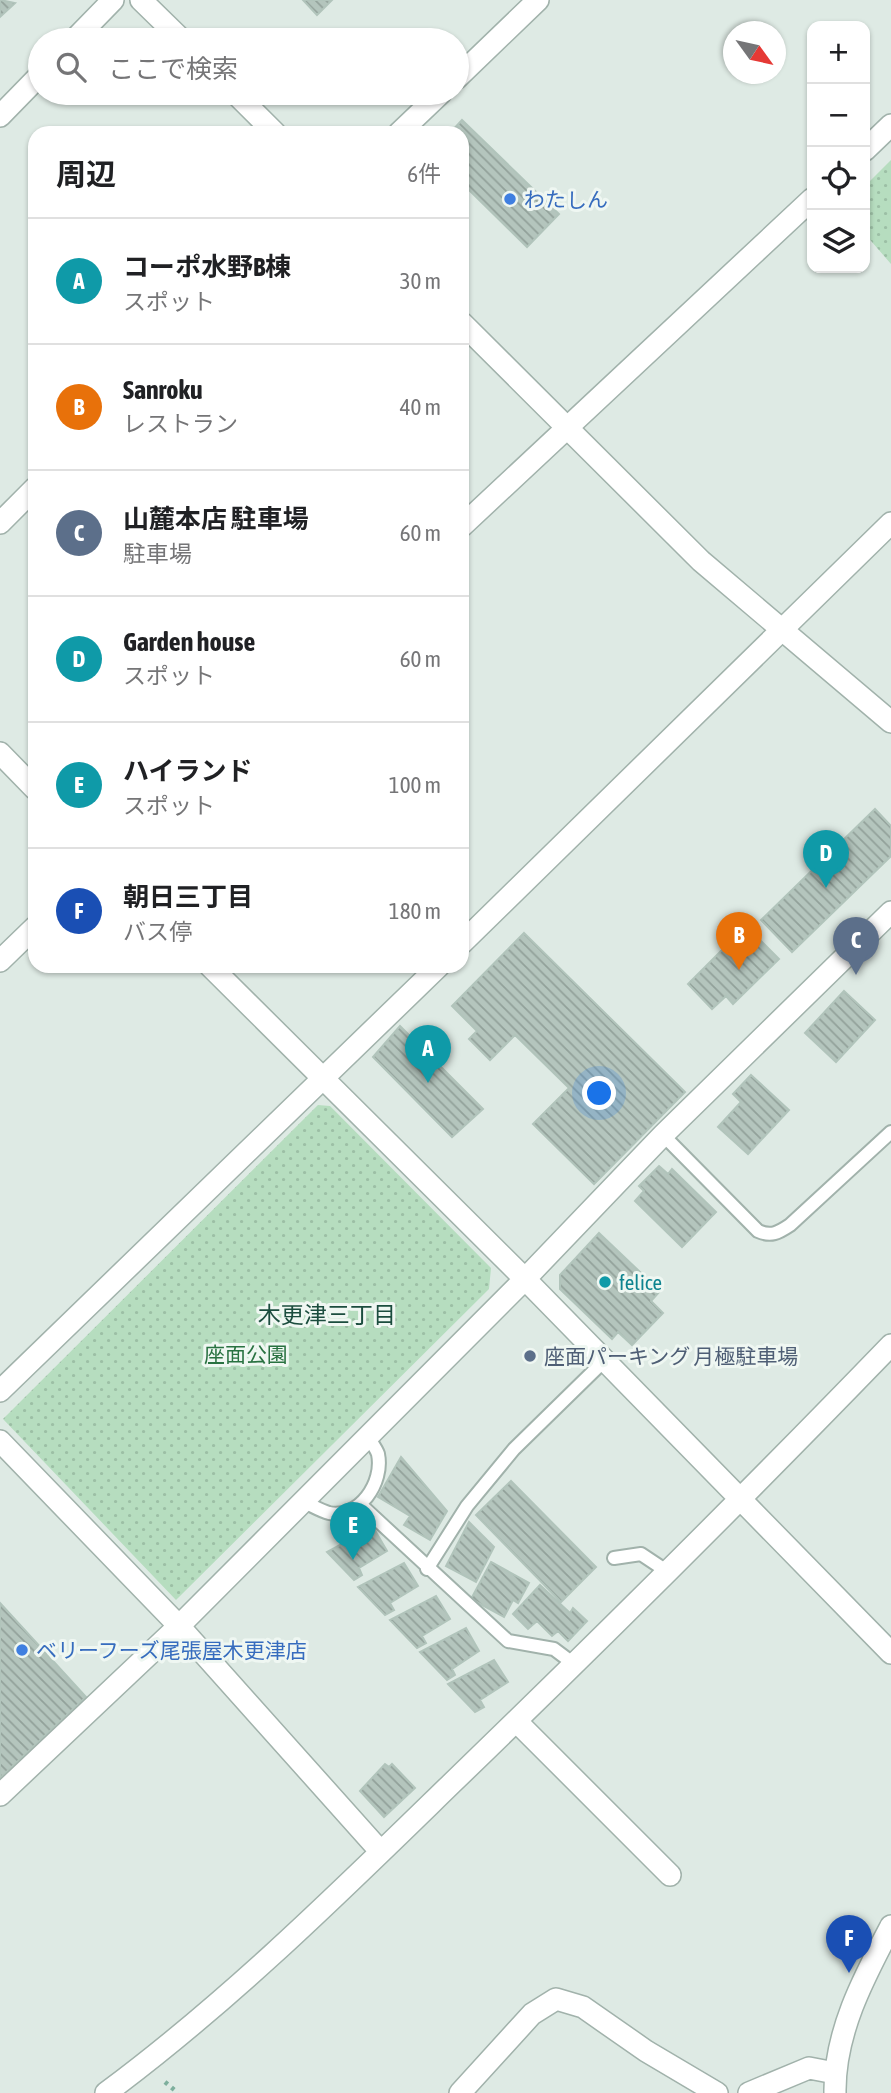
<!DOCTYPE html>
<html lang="ja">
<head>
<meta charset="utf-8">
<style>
  :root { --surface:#fff; --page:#f6f6f6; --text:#202124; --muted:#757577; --line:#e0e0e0; --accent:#ea580c }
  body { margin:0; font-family:"Asap Condensed","Noto Sans JP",sans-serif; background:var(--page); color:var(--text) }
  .controls { position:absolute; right:21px; top:21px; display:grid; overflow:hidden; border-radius:14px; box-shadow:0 2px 5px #0004 }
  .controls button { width:63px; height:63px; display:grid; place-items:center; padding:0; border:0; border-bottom:2px solid var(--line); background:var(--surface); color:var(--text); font:35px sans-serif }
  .compass { position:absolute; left:723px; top:21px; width:63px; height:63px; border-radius:50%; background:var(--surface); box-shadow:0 2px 5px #0004; rotate:123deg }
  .you { position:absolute; left:600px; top:1094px; width:24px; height:24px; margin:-18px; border:5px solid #fff; border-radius:50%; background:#1a73e8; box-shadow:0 0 0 10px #1a73e833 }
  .badge { display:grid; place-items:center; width:46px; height:46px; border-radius:50%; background:var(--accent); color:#fff; font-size:23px; font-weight:700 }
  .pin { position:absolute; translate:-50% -58px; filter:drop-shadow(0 2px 4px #0008) }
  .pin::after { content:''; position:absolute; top:37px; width:24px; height:21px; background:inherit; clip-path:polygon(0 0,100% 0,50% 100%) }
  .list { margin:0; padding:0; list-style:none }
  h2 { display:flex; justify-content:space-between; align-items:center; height:91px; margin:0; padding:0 28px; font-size:30px }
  h2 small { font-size:23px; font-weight:400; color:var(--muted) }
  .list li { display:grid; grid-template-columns:46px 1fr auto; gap:21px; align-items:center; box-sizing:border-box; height:126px; padding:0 28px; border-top:2px solid var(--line) }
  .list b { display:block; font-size:26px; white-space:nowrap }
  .list p { margin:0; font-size:23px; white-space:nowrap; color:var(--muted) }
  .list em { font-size:23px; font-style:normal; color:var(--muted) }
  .icon { flex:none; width:38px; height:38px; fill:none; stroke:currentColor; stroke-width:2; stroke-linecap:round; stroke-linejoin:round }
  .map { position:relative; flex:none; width:891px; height:2093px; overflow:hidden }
  .search { position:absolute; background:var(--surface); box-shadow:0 2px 5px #0004; left:28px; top:28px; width:441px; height:77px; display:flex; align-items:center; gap:18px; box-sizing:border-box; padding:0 24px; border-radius:38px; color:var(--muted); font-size:26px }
  .panel { position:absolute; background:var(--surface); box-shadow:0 2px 5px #0004; left:28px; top:126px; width:441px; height:847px; border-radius:21px }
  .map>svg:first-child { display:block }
</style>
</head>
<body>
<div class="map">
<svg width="891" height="2093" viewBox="0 0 891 2093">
  <defs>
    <pattern id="grass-dots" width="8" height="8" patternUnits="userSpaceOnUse" patternTransform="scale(1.75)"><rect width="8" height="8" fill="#b6ddbf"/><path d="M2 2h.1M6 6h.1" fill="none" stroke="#9cbfa5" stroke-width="1.8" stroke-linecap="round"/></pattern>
    <pattern id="building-back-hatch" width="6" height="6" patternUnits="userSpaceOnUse" patternTransform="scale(1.75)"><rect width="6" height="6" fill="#b4c5bd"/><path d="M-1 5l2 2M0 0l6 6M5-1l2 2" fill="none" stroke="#92a19a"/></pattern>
  </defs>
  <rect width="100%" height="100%" fill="#deeae4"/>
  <!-- grass -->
  <path fill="url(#grass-dots)" d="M891,160V264L865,234V186Z
    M318,1105L330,1106L491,1268L489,1289L176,1600L3,1419Z"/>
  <!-- building -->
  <path fill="url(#building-back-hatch)" stroke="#b1c4bb" stroke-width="2" d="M0,0L15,3L0,17Z
    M303,0H332L317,15Z
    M462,120L559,214L527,247L462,183V133H450Z
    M875,809L891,826V856L792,952L761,920Z
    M746,926L779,959L733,1004L726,996L712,1009L688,984Z
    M524,933L685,1092L594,1184L533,1124L569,1088L515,1035L490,1060L469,1039L477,1031L452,1006Z
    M844,991L875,1020L836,1062L805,1033Z
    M400,1026L483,1109L452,1137L373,1057Z
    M751,1075L789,1110L748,1154L718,1127L741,1102L733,1094Z
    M659,1166L668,1174L672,1169L716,1212L682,1247L635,1201L644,1191L639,1186Z
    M599,1233L660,1291L651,1301L663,1313L632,1345L618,1332L612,1339L560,1289V1275Z
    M401,1457L447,1511L430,1540L404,1525L410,1516L378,1497Z
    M511,1481L596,1567L561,1602L476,1515Z
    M469,1522L494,1547L476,1582L446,1566Z
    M373,1527L387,1551L359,1568L362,1575L354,1580L327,1552Z
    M491,1562L529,1583L518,1603L513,1600L504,1617L471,1599Z
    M404,1563L418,1586L390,1603L394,1610L385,1615L358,1587Z
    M540,1585L570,1613L573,1608L587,1621L568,1641L558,1631L552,1636L537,1621L528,1629L513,1614Z
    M436,1596L450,1619L422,1636L426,1643L417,1648L390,1620Z
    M0,1603L86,1697L0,1778Z
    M466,1628L479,1651L452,1669L455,1675L447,1680L420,1652Z
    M494,1660L508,1682L480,1700L484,1707L475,1712L448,1684Z
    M385,1764L389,1767L392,1764L415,1788L384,1817L360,1791Z"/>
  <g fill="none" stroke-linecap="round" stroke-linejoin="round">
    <defs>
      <path id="service" d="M663,1135L758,1231C771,1237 778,1233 790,1225L891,1132
        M304,1502C311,1505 321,1511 329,1513C359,1519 384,1483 378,1454C376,1448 370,1441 367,1435
        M361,1505L508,1641L554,1649L574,1664
        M614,1558L641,1554L668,1572
        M427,1569L467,1506L514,1449L604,1361"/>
      <path id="minor" d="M74,40L113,0
        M0,116L40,75
        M865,150L891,125
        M462,526L812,199
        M0,753L35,789
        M462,943L891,523
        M0,961L35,927
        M210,966L525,1279L891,1653
        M0,1391L439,966
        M0,1441L179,1626L381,1852
        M516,1721L670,1875
        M0,1795L179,1626L525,1279L663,1135L891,912
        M106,2093C230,2001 340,1892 451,1784C600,1640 747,1494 891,1345
        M460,2093L532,2014L556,1999L583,2007L646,2051L717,2093
        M749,2093L809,2068L835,2073"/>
      <path id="tertiary" d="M141,0L182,40
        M457,78L538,0
        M235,93L275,133
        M399,133L441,93
        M462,323L701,561L891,722
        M0,523L35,488
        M835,2093C834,2033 864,1977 891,1926"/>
    </defs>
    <!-- service casing -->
    <use href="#service" stroke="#a1b2ab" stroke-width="16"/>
    <!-- minor casing -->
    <use href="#minor" stroke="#a1b2ab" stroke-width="24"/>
    <!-- tertiary casing -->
    <use href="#tertiary" stroke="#a1b2ab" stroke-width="24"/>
    <!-- path -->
    <path stroke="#7eaf9d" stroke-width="4.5" stroke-dasharray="3.5 5" stroke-linecap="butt" d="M165,2082L178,2093"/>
    <!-- service -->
    <use href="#service" stroke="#fff" stroke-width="12"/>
    <!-- minor -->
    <use href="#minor" stroke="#fff" stroke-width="21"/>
    <!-- tertiary -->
    <use href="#tertiary" stroke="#fff" stroke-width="21"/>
  </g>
  <!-- markers -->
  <g fill="#3f7fe0" stroke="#eff7f2" stroke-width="2.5">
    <circle cx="510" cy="199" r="7"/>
    <circle cx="22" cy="1650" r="7"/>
  </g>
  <circle fill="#0f9aa8" stroke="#eff7f2" stroke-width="2.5" cx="605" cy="1282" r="7"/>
  <circle fill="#5c6f8a" stroke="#eff7f2" stroke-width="2.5" cx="530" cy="1356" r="7"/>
  <g text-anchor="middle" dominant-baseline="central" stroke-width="6" stroke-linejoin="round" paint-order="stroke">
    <!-- shop labels -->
    <g font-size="21" fill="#366cbe" stroke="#eff7f2" text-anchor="start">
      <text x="524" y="199">わたしん</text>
      <text x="36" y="1650">ベリーフーズ尾張屋木更津店</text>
    </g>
    <!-- culture labels -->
    <g font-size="21" fill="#0d838f" stroke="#eff7f2" text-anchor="start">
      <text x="619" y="1282">felice</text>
    </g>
    <!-- park labels -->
    <g font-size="21" fill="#297241" stroke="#eff7f2">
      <text x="246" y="1354">座面公園</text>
    </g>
    <!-- service labels -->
    <g font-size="21" fill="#4e5e75" stroke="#eff7f2" text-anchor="start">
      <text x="544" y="1356">座面パーキング 月極駐車場</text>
    </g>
    <!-- neighbourhood labels -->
    <g font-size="23" fill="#1b4d3e" stroke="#eff7f2">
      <text x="327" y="1315">木更津三丁目</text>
    </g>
  </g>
</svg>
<div class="controls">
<button>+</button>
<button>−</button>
<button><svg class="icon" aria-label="locate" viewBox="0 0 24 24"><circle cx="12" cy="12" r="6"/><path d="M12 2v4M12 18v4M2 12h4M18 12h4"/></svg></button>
<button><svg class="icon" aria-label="layers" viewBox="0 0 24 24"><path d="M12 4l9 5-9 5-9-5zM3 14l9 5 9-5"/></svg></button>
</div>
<svg class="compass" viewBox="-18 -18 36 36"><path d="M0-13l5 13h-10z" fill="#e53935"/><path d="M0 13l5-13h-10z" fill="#757577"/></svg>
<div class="you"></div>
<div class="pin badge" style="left:428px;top:1083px;background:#0f9aa8">A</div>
<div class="pin badge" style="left:739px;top:970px;background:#e8710a">B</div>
<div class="pin badge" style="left:856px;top:975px;background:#5c6f8a">C</div>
<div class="pin badge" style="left:826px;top:888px;background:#0f9aa8">D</div>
<div class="pin badge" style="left:353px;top:1560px;background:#0f9aa8">E</div>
<div class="pin badge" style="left:849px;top:1973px;background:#1a4fb4">F</div>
<div class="search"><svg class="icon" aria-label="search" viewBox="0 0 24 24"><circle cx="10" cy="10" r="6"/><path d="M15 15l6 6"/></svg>ここで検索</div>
<section class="panel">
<h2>周辺<small>6件</small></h2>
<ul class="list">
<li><span class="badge" style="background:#0f9aa8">A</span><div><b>コーポ水野B棟</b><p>スポット</p></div><em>30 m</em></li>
<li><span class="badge" style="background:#e8710a">B</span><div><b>Sanroku</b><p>レストラン</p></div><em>40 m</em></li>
<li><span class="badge" style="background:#5c6f8a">C</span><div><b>山麓本店 駐車場</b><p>駐車場</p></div><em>60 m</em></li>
<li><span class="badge" style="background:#0f9aa8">D</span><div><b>Garden house</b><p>スポット</p></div><em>60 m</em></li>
<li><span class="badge" style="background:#0f9aa8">E</span><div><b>ハイランド</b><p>スポット</p></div><em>100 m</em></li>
<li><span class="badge" style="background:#1a4fb4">F</span><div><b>朝日三丁目</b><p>バス停</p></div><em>180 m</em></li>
</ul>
</section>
</div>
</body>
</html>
